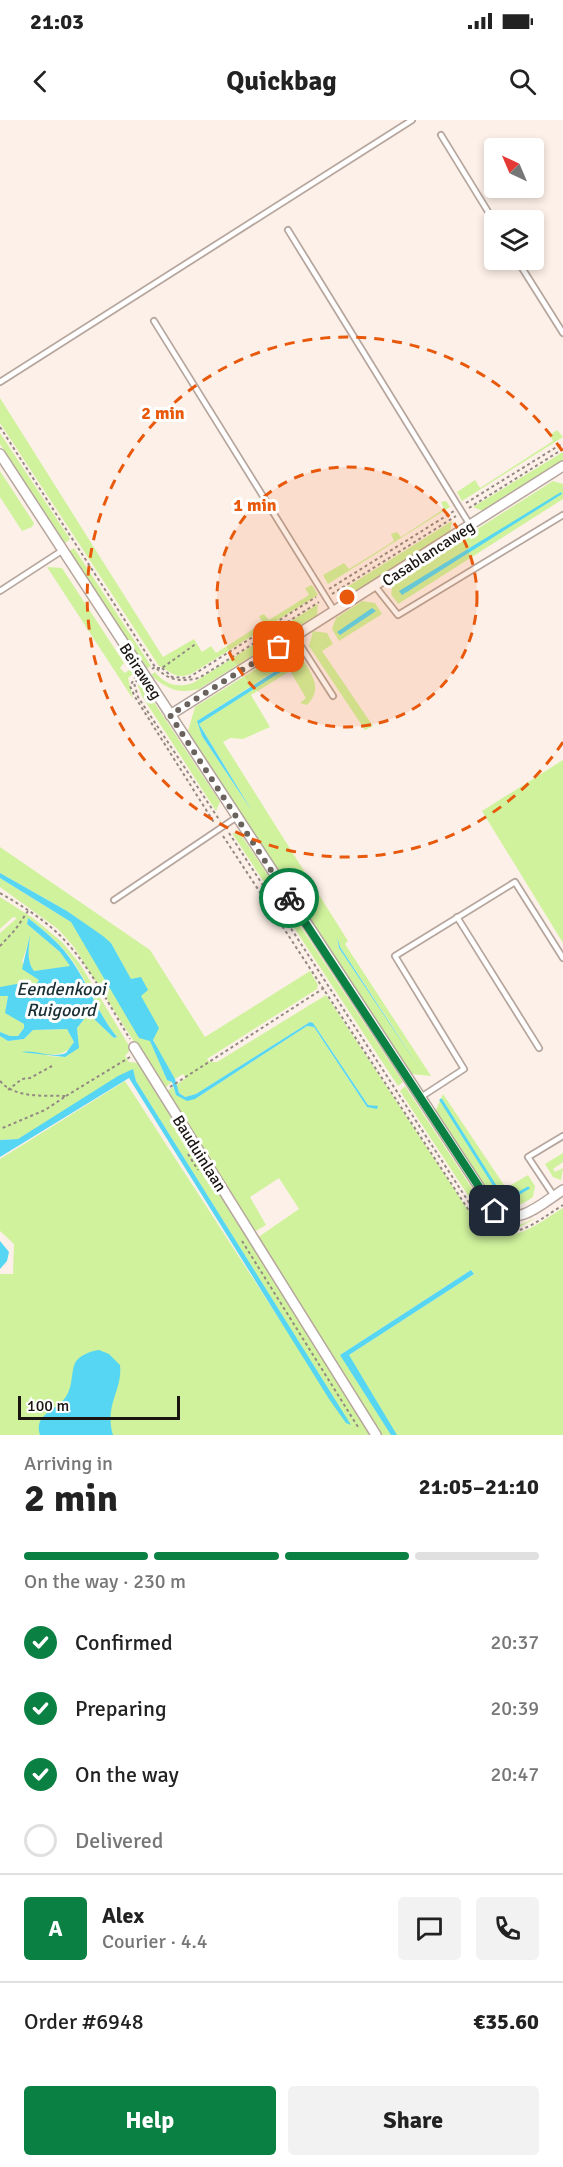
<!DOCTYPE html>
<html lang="en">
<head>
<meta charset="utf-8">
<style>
	:root { --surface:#fff; --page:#f2f2f2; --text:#222; --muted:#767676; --line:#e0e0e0; --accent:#0b8043 }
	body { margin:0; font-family:Signika,sans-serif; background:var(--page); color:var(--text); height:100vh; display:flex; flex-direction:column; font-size:22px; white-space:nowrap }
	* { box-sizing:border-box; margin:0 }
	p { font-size:20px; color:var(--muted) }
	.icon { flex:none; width:33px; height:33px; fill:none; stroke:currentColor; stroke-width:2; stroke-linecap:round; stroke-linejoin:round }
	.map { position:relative; height:1315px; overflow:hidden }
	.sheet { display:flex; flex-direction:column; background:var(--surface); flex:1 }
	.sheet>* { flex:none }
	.needle { width:39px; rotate:316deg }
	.tools { position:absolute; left:484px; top:18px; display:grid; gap:12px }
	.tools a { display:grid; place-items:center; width:60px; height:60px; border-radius:6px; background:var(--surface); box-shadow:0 3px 9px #0003; font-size:30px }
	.scale { position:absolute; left:18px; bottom:15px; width:162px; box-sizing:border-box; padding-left:6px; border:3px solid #1b1512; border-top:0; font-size:16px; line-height:21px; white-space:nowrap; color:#1b1512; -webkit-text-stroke:4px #fff; paint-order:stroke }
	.pin { position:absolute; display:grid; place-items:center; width:51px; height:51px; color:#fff; margin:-26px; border-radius:12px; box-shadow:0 3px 9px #0006 }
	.courier { position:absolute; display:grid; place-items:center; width:60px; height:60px; margin:-30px; border:4px solid #0b8043; border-radius:50%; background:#fff; color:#222; box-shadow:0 2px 8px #0007 }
	.overview em { font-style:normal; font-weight:800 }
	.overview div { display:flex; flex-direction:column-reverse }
	.overview { display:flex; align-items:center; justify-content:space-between; height:102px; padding:0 24px }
	h1 { font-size:39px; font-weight:800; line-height:45px }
	.bar { display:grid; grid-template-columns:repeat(4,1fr); gap:9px 6px; align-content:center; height:72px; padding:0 24px }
	.bar i { height:8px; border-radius:4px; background:var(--line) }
	.bar .active { background:var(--accent) }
	.bar p { grid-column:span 4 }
	.line { display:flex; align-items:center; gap:15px; padding:0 24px; border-top:2px solid var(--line) }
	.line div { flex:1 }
	.round { display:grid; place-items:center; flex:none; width:63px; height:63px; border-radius:6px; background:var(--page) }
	ol { padding:0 24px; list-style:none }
	li { display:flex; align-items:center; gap:18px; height:66px }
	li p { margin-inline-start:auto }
	li .icon { padding:6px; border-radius:50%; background:var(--accent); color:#fff; stroke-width:4 }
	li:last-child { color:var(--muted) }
	li i { width:33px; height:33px; border:3px solid var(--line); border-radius:50% }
	.action { display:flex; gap:12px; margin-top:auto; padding:12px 24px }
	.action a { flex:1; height:69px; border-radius:6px; background:var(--accent); color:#fff; font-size:24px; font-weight:800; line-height:69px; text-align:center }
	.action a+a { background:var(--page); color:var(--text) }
	.status { display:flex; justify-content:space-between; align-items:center; height:42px; padding:0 30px; background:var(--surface); direction:ltr }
	.status svg { height:16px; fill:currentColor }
	header { display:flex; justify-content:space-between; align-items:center; height:78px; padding:0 24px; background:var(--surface); font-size:27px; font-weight:800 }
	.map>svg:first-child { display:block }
	.green { fill:#d0f29d; fill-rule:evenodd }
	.water { fill:#56d6f2 }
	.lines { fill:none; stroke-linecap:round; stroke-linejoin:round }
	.stream { stroke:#56d6f2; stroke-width:3 }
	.service-casing { stroke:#b6a69d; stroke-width:8 }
	.minor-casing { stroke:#b6a69d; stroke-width:12 }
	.path { stroke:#938983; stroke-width:2; stroke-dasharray:3 3; stroke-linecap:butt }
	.service { stroke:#fff; stroke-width:4.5 }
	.minor { stroke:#fff; stroke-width:9 }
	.done { stroke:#6a625d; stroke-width:6; stroke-dasharray:0 10.8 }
	.route { stroke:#0b8043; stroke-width:8 }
	.ring { fill:none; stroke:#e8590c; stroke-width:3; stroke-dasharray:10 8 }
	.labels { text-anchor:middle; stroke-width:6; stroke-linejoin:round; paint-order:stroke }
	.street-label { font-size:16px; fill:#1b1512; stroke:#fff }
	.water-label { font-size:18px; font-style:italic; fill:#192f34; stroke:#fff }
	.centre { fill:#e8590c; stroke:#fff; stroke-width:3 }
	.ring-label { font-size:18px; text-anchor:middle; font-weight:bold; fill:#e8590c; stroke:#fff; stroke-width:6; stroke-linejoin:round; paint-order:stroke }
</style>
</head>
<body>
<div class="status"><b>21:03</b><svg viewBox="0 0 49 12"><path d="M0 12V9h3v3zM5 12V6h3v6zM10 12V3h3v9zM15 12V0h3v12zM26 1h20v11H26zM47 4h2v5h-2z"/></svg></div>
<header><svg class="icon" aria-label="back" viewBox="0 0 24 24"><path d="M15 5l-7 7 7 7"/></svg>Quickbag<svg class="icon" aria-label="search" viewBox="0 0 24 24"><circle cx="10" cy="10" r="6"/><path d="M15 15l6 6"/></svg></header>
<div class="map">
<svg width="563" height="1315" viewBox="0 0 563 1315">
	<rect width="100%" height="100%" fill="#fdf0e8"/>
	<!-- green -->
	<g class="green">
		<path d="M0,278L163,537L194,519L202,532L211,526L216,533L263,503L259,496L264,494L269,500L309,475L305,468L312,465L318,475L191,554C174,560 171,551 159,546L0,303Z"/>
		<path d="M557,310L563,317L462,381L457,372L475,360L480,368L553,321L550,315Z"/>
		<path d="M0,313L70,419L65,423L0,324Z"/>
		<path d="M563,332V341L483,391L473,387Z"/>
		<path d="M0,351L34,403L32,407L22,411L0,377Z"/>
		<path d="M553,361L563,364V379L398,484L391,474L393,462Z"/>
		<path d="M446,381L450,387L328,464L323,455L344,443L349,449L394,421L391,414L397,412L401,417L444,389L441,382Z"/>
		<path d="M452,401L450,412L350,475L339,472Z"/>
		<path d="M74,428L151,546L146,549L69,431Z"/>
		<path d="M47,447L62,448L124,543L120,548L125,553L129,550L134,553L128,558L133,579Z"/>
		<path d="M362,481L375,483L382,494L339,521L332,509L336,498Z"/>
		<path d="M318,484L317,495L199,569C178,574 166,569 151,555L155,552C166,565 177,568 193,563Z"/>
		<path d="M313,511L327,513L333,524L322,531L373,606L365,610L309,526Z"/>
		<path d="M285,531L299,533C309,551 325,567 307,585L300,583L306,578L290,551L251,575L270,607L243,619L230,618L223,622L348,821L345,824L431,956L411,954L188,611L195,587ZM295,538L297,541L199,604L252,691L202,616L197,601ZM337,819L340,827L421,949L339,828Z"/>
		<path d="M140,561L220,682L216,691L142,576L138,566Z"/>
		<path d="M563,640V823L482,691Z"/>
		<path d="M232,713L241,715L280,773L277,782Z"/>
		<path d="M0,727L150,830L205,917L310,851L318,865L317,869L207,939L210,942H217L326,875L470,1093L473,1092C503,1134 529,1109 563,1088V1315H0V1154H13L14,1124L0,1111V1039L125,961L315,1254L318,1253L136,961L133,950L18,1019L0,1020V916L8,921L24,919L33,910L67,909L74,922C66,936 58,933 46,936L65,937L78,928L77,908L85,898H93L114,918L117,917C98,894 90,868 75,844C62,825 46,812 28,798L27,804L60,832L71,847L34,851C26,841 28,830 30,818L22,842L39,860L34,868H0V813L17,798L13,797L0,809V777L33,798L62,822L80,844L131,929L125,936L129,942L139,943L183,1012L166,972L173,967L176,975L195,979L307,906L314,907L367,987H377L368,985L313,903L310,902L196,974L185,977L179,973L176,965L186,958L183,954L175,959L157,929L131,860L111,823L67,791L0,753ZM279,1058L299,1089L257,1118L254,1112L266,1105L250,1077ZM471,1150L474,1154L349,1235H340Z"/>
		<path d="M0,758L71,802L145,919L150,920L167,960L172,962L164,969L74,827L58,809L0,767Z"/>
		<path d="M289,800L297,801L403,962L398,966Z"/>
		<path d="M5,875L8,876L6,887L24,904V908L18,916H10L0,912V876Z"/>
		<path d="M405,966L479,1079L473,1083L400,971Z"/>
		<path d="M443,974L506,1068L528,1055L535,1066L533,1077C521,1085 514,1089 500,1083L504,1081L502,1078L497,1080L491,1071L487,1070L435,992Z"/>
		<path d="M563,1033V1042L553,1049L555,1052L563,1048L561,1060L553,1057L545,1044Z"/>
		<path d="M480,1082C489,1096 504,1109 522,1104C526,1103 531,1099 535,1098C508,1117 492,1112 475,1086Z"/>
	</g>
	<!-- water -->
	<g class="water">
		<path d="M561,372L562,374L402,475L399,471Z"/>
		<path d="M372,488L376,491L340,515L337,512Z"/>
		<path d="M296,538L298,541L199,604L252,691L202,616L197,601Z"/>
		<path d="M0,753L67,791L103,816L111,823L131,859L141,857L148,870L141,876L159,908L153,920L175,959L179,973L185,977L196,974L310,902L313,903L368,985L378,986L377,989L367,987L314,907L307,906L195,979L187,981L176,975L172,962L167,960L150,921L139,918L71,802L0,758Z"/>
		<path d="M28,798C46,812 62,825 74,844C90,868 98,894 117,917L114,918L93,898H85L77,908L79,928L65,937L21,932C36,929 51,939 66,933L74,922L67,909L33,910L24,919L8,921L0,916V912L10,916H18L24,908V904L5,893L8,876H0V867L22,863L34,868L39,860L22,849L30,815C29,828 26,840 34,851L70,846L60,832L27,804Z"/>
		<path d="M337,817L340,827L420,949L339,828Z"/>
		<path d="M133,949L136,961L351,1305L346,1303L329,1279L129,958L0,1037V1020L18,1019L118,956Z"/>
		<path d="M0,1121L9,1132L7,1141L0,1149Z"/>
		<path d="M471,1150L474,1154L349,1235L397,1315H391L340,1235Z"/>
		<path d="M99,1230L109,1234L120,1245C123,1270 104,1284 113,1315H40C33,1293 58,1291 67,1275C73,1264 71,1252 75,1243C79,1235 91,1231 99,1230Z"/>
	</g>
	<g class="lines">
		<!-- stream -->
		<path class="stream" d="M441,980L495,1066L509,1079L528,1068"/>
		<defs>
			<g id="service">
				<path d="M441,15L495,103"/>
				<path d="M288,110L470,405"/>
				<path d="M517,140L563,213"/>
				<path d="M154,201L335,492"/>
				<path d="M0,262L412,0"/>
				<path d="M375,466L398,495L563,395"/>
				<path d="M0,471L63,430"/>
				<path d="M295,517L333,576"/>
				<path d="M114,780L237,697"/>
				<path d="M457,797L539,928"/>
				<path d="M421,977L464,949L395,836L515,762L563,838"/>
				<path d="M554,1076L528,1037L563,1016"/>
			</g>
			<g id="minor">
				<path d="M0,334L495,1091C519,1107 542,1083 563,1070"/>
				<path d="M170,595L563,346"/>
				<path d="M134,927L376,1315"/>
			</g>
		</defs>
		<!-- service casing -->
		<use href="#service" class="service-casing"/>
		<!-- minor casing -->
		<use href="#minor" class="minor-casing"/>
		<!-- path -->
		<g class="path">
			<path d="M0,307L155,547"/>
			<path d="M466,383L563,323"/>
			<path d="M469,388L563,329"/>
			<path d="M329,469L454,391"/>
			<path d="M332,474L456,396"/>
			<path d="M157,548H162L197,523"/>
			<path d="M162,548L172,557L188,558L316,477"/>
			<path d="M152,549L155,547C170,561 179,562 199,558L319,482"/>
			<path d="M136,556L130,566L135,577L215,704"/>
			<path d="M138,560L134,563L138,577L220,701"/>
			<path d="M229,713L481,1101C513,1125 534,1103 563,1085"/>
			<path d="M223,716L468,1089L477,1082"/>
			<path d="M0,773C19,784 37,795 53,809C86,838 107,882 130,919"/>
			<path d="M0,826L15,810L28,791"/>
			<path d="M0,961C16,979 43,975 66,976L45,990L0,1009"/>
			<path d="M170,967L324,868"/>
			<path d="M8,970L22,959L30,958L52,946"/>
			<path d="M66,976L130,937"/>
			<path d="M188,1034L198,1050"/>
			<path d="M242,1121L358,1307"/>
		</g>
		<!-- service -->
		<use href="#service" class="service"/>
		<!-- minor -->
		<use href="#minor" class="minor"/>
	</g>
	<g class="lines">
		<!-- done -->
		<path class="done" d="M279,527L170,595L289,778"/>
		<!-- route -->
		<path class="route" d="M289,778L495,1091"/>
	</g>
	<!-- distance rings -->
	<circle cx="347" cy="477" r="130" fill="#e8590c" fill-opacity=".12"/>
	<g class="ring">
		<circle cx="347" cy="477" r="130"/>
		<path d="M563 622A260 260 0 1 1 563 332"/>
	</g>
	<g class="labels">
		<!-- street labels -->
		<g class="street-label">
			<text transform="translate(428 433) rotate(-33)" y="6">Casablancaweg</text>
			<text transform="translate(141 551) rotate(57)" y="6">Beiraweg</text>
			<text transform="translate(200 1033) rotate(58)" y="6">Bauduinlaan</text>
		</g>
		<!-- water labels -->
		<g class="water-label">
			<text x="61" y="875">Eendenkooi<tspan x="61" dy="21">Ruigoord</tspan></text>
		</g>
	</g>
	<circle cx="347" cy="477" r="9" class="centre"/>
	<g class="ring-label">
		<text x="163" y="299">2 min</text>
		<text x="255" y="391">1 min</text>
	</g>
</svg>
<div class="tools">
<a><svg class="needle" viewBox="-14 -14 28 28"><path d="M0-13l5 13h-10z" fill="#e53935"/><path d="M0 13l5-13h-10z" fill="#767676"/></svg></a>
<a><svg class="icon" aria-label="layers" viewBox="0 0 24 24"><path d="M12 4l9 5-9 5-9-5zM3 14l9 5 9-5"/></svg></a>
</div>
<div class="scale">100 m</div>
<div class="pin" style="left:279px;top:527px;background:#ea580c"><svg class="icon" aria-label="bag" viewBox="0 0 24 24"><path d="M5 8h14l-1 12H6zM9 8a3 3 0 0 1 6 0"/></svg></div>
<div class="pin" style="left:495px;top:1091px;background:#1f2937"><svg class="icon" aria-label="home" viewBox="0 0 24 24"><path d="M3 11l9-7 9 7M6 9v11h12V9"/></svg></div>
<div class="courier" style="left:289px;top:778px"><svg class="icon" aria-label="bike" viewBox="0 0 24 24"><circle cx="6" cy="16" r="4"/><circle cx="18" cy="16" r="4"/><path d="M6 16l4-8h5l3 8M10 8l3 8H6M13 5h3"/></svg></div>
</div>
<section class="sheet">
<div class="overview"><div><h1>2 min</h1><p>Arriving in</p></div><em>21:05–21:10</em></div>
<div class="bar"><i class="active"></i><i class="active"></i><i class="active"></i><i></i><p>On the way · 230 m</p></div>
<ol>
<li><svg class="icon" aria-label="check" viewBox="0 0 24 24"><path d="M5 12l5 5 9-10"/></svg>Confirmed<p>20:37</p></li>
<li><svg class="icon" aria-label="check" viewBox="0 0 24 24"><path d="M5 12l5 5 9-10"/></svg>Preparing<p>20:39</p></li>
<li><svg class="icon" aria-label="check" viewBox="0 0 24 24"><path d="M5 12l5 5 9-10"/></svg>On the way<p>20:47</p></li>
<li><i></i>Delivered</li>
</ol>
<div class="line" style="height:108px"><b class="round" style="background:var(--accent);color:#fff">A</b><div><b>Alex</b><p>Courier · 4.4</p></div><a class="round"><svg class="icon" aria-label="chat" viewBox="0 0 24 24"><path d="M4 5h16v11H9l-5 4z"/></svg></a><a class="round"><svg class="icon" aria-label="phone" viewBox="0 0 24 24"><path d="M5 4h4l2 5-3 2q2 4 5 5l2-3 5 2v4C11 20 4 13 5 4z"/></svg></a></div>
<div class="line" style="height:78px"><div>Order #6948</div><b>€35.60</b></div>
<div class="action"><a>Help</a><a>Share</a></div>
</section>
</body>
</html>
